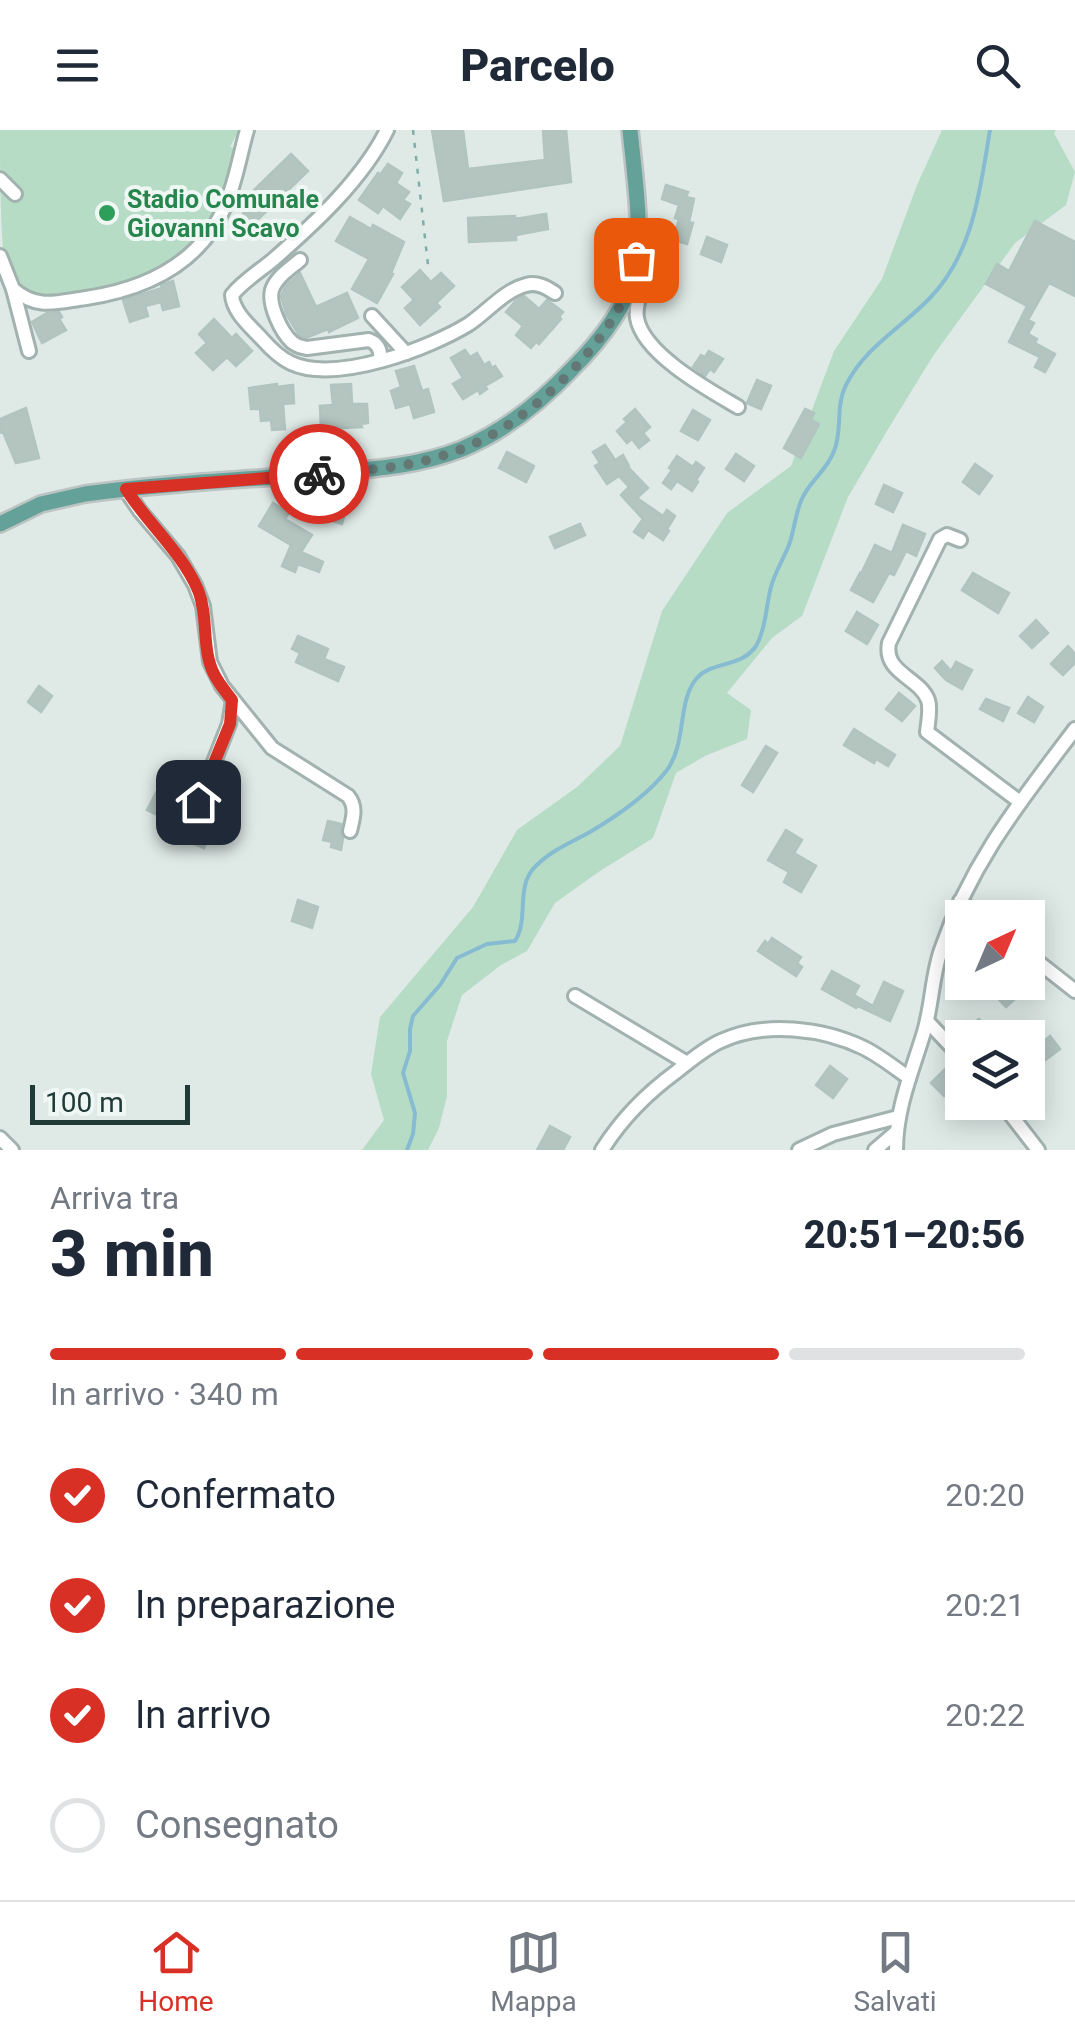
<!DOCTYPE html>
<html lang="it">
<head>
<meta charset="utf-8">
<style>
	:root { --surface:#fff; --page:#f6f6f7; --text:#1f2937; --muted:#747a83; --line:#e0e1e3; --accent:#d93025 }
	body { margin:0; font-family:Roboto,sans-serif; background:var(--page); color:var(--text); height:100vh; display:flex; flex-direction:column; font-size:38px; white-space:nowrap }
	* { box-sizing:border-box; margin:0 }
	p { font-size:32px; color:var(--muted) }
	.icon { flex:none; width:55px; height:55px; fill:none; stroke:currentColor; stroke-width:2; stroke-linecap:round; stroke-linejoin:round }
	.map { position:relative; height:1020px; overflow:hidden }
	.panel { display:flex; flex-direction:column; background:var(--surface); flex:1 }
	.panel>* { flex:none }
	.needle { width:65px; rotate:44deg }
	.controls { position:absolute; left:945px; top:770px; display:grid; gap:20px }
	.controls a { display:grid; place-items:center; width:100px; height:100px; border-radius:0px; background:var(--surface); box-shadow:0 5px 25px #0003; font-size:50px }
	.scale { position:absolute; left:30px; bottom:25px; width:160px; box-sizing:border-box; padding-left:10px; border:5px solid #203a37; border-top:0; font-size:28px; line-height:35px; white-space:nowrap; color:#203a37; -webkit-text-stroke:8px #eff7f4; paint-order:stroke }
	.pin { position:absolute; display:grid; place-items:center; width:85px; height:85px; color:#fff; margin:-42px; border-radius:20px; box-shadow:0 5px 15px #0006 }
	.courier { position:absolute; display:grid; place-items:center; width:100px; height:100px; margin:-50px; border:8px solid #d93025; border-radius:50%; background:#fff; color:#222; box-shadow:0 2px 12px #0007 }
	.overview em { font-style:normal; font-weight:800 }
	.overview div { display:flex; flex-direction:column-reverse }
	.overview { display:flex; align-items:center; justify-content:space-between; height:170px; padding:0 50px }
	h1 { font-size:65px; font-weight:800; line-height:75px }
	.bar { display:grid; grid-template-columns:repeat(4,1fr); gap:15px 10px; align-content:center; height:120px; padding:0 50px }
	.bar i { height:12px; border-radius:8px; background:var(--line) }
	.bar .active { background:var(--accent) }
	.bar p { grid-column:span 4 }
	ol { padding:0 50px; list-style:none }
	li { display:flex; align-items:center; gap:30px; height:110px }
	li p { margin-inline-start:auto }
	li .icon { padding:10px; border-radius:50%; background:var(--accent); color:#fff; stroke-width:4 }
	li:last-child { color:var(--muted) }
	li i { width:55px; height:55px; border:5px solid var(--line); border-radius:50% }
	header { display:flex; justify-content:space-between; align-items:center; height:130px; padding:0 50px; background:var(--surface); font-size:45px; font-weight:800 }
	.tab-bar { display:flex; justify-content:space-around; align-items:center; height:140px; border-top:2px solid var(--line); background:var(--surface); font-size:28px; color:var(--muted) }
	.tab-bar a { display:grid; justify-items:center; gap:5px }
	.tab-bar .active { color:var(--accent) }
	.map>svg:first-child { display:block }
	.green { fill:#b7dcc6 }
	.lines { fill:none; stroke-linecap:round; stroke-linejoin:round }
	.stream { stroke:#86bbd1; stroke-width:4 }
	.building { fill:#b4c5c0; stroke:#b1c4bf; stroke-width:2.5 }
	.minor-casing { stroke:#a2b2af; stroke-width:18 }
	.major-casing { stroke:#bcc4c3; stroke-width:20 }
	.path { stroke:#7faea6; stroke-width:2.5; stroke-dasharray:5 8; stroke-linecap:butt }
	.minor { stroke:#fff; stroke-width:12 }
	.major { stroke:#63a199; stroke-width:15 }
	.done { stroke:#637875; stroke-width:10; stroke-dasharray:0 18 }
	.route { stroke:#d93025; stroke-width:12 }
	.leisure-dot { fill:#2e9e5b; stroke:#eff7f4; stroke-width:4 }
	.labels { text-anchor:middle; stroke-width:8; stroke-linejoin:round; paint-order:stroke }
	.leisure-label { font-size:25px; font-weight:bold; fill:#27864d; stroke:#eff7f4; text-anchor:start }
</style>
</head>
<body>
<header><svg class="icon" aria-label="menu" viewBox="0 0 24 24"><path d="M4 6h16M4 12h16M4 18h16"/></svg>Parcelo<svg class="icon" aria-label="search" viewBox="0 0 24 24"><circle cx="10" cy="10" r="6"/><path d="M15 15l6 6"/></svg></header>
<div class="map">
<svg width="1075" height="1020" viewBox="0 0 1075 1020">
	<rect width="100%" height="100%" fill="#dfeae7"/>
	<!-- green -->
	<g class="green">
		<path d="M0,0H239L230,17L236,19L222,74L217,81L214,82C213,94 201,114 191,121C161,145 76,174 39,168C24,166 12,150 6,138C0,114 0,31 0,0Z"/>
		<path d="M942,0H1056L1054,3L1075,42L1066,75L1015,113L933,226L890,296L848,367L802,486L772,508L727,563L751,580L747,609L705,626L676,643L653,708L600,741L555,773L527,821L501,835L462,865L447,911V966L439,998L428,1020H362L384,990L371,944L380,887L473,777L517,700L577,657L620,616L662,481L727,383L791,336L834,221L882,149L917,55Z"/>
	</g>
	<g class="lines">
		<!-- stream -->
		<path class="stream" d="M407,1020L413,1004L415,983L403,943L410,921V899L413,886L440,855L457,828L487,814L515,811C529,789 516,759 533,739C549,721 570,713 590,702C617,686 648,665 667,640C687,613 677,570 697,548C712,531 741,538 756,516C766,498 766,476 771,457C775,442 783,430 789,415C794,401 795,386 801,371C808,352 827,341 834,321C843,300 835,276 846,255C865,217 901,198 930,168C974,122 980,59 990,0"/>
	</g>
	<!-- building -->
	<g class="building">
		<path d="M432,0H463L468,39L545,30L543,0H566L571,52L444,71Z"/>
		<path d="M291,24L308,41L247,100L237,90L256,70L250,64Z"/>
		<path d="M388,34L402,43L396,53L409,62L403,70L410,74L400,89L383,76L378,83L359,70L378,43L380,45Z"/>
		<path d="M666,55L688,62L686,67L694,69L689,92L693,93L687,114L673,110L679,89L675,88L679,75L662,69Z"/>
		<path d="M546,84L548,99L516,105V110L469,112L468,88L515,86V89Z"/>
		<path d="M350,87L371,99L373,95L404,112L391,143L393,144L377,173L352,159L369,129L336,111Z"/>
		<path d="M1035,91L1075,112V166L1049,153L1028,190L1034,193L1028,204L1037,209L1035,213L1055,224L1045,242L1035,237L1040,227L1009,212L1027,176L986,154L997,134L1009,141Z"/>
		<path d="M707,107L727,115L721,132L701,124Z"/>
		<path d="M420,140L431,152L441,143L454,156L436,173L440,177L420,195L405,178L414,170L402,157Z"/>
		<path d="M300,143L316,177L347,163L358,188L329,202L328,199L306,208L299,205L286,184L281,166L285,157Z"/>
		<path d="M173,151L179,176L163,180L161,172L145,176L148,186L130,192L123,170L162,158L161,155Z"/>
		<path d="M524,166L539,179L547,170L563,182L559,187L561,189L539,214L536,212L531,218L516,205L523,196L506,182L517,169Z"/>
		<path d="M59,182L62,187L59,189L66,200L42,213L32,192L47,183Z"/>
		<path d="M214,189L232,208L236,204L252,221L236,236L227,227L213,240L196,223L207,213L199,204Z"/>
		<path d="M465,220L470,227L477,223L484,235L489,232L492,238L495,236L502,246L485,256L487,259L480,264L478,260L463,269L453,254L463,248L451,228Z"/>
		<path d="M709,221L723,229L714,242L710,239L705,246L693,237L701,225L705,227Z"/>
		<path d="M414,236L422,261L428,259L434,282L414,288L410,274L396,278L391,261L401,257L396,241Z"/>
		<path d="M757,250L771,256L761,279L747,273Z"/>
		<path d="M277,254V257L293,255L294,273L283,274L285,299L272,300L271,290L261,291L260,279H251L249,258Z"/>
		<path d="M351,254L352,274H367L368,293L361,294L362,297L321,299L320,276L333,275L331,255Z"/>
		<path d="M26,278L39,328L16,333L3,302L0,303V289Z"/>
		<path d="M635,279L650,297L643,303L649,310L639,318L632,309L627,313L617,301L627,292L624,289Z"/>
		<path d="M805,279L814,283L811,290L819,294L801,328L784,318Z"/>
		<path d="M693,280L710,290L698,310L681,301Z"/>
		<path d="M605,315L615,330L623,325L629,336L628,337L648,358L637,368L663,386L667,380L675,386L667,399L669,401L663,410L648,400L643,408L634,402L643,389L621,365L629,357L619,346L607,354L595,336L600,333L593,322Z"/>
		<path d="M507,322L534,336L526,352L499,338Z"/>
		<path d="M736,324L754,336L744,351L726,339Z"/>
		<path d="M677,326L693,337L696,332L704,338L696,350L698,352L692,361L677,351L671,359L663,353L672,340L669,338Z"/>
		<path d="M975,334L992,346L979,364L963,352Z"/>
		<path d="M884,355L902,363L893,382L876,374Z"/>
		<path d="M333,368L348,373L342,394L326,389Z"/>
		<path d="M273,373L289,383L285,389L312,405L301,422L323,432L319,442L298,434L295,442L282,436L291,415L259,396Z"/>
		<path d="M580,394L585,405L555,418L550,407Z"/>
		<path d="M903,395L925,404L916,426L906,421L894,445L889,443L873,472L851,460L860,443L861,444L875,415L892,423Z"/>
		<path d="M973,443L1009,463L998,483L962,460Z"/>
		<path d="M857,482L878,495L867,514L846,501Z"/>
		<path d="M1036,490L1048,503L1032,518L1020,506Z"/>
		<path d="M298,506L328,519L324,529L344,537L338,551L296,532L300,523L292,519Z"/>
		<path d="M1068,516L1075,524V533L1063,545L1051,534Z"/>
		<path d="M942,531L951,541L956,532L972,540L962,559L946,550L935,538Z"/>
		<path d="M39,556L52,566L41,582L28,572Z"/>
		<path d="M899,563L915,576L902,591L886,579Z"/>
		<path d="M1028,567L1043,577L1034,592L1018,583Z"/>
		<path d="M986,569L1009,578L1003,591L980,579Z"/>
		<path d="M854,599L895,625L888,636L876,629L874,633L844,615Z"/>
		<path d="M766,616L777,623L753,662L742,655Z"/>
		<path d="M157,661L173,669L168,680L212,699L204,718L173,705L177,695L147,680Z"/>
		<path d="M328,691L341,694L340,703L343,708L341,720L331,717L332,712L323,710Z"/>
		<path d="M786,700L802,710L794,723L816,736L801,762L784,752L789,742L768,730Z"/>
		<path d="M298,770L318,777L312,798L292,791Z"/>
		<path d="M772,808L801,827L797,833L802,837L796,846L758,821L765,811L768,814Z"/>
		<path d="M832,841L859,856L854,865L873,876L884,852L903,861L890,891L858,876L856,878L822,859Z"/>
		<path d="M999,852H1005L1018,866L1006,877L991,861Z"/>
		<path d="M979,889L995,908H958Z"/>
		<path d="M1050,906L1060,919L1036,937L1028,924Z"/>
		<path d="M830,936L847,949L833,968L816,955Z"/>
		<path d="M945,939L958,953L944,966L931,953Z"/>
		<path d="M550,996L570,1007L563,1020H537Z"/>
	</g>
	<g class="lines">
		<defs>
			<g id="minor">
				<path d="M387,0C362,50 315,93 274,129C260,141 243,151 232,165C233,182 250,196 262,209C270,218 280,228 291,233C336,254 430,218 469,194C487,182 505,160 526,155C537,152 546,157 555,163"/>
				<path d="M0,49L15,64"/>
				<path d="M0,126L13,159L29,221"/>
				<path d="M300,130C291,138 276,147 272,160C268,174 281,202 292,212C298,217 300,216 307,218L369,210C379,214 381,221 380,230"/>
				<path d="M634,143L641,156C640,167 635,178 637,188C643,224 709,260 738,277"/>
				<path d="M13,159C38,180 56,172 86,168C146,159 201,133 226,74C236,51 240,24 247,0"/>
				<path d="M372,186L406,223"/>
				<path d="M125,359L140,381L178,426L195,455L203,476L210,532L222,556L272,618L348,666C357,677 353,688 350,701"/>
				<path d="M960,410L947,405L940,409L889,513C883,543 919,547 928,570C931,579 928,592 927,602L1020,672"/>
				<path d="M198,672L229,594L233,570"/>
				<path d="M960,771L981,788"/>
				<path d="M1028,824L1075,861"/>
				<path d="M575,866L687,933"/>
				<path d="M927,891L962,928"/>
				<path d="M1001,972L1038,1020"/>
				<path d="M0,1008L12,1020"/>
				<path d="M602,1020C622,988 646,964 676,942C690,931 705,918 721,911C764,891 823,898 864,918C880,926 895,938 909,948"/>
				<path d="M799,1020L833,1004L898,987"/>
				<path d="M875,1020L896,1002"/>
				<path d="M896,1020C896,978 912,942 924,902C932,875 932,846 941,820C971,732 1020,672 1075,599"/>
			</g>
			<path id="major" d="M0,394L41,374L85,364C158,354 232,350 305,345C358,340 411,339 462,319C505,301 540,273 572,239C597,214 625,179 634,144C644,104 634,42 630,0"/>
		</defs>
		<!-- minor casing -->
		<use href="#minor" class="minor-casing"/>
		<!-- major casing -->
		<use href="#major" class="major-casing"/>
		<!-- path -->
		<path class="path" d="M413,0L428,135"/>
		<!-- minor -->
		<use href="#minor" class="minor"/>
		<!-- major -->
		<use href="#major" class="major"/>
	</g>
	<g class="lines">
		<!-- done -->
		<path class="done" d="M319,344C360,340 402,339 442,326C468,318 495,305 518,288C564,255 628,189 636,130"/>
		<!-- route -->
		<path class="route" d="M198,672L230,594L232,570C226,562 219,554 214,544C201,518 209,487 198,460C181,421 148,394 126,359L319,344"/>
	</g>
	<!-- markers -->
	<circle class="leisure-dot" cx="107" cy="83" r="10"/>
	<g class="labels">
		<!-- leisure labels -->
		<g class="leisure-label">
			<text x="127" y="78">Stadio Comunale<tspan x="127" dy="29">Giovanni Scavo</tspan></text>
		</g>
	</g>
</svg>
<div class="controls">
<a><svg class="needle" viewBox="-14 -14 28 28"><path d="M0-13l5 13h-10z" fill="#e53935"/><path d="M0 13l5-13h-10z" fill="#747a83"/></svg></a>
<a><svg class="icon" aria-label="layers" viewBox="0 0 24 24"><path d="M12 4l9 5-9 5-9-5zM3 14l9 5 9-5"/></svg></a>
</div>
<div class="scale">100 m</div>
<div class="pin" style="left:636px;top:130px;background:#ea580c"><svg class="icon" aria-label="bag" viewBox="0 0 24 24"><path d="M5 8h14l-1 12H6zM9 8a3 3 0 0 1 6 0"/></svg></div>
<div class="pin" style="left:198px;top:672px;background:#1f2937"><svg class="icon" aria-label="home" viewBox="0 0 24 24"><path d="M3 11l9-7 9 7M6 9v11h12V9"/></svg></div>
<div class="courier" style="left:319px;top:344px"><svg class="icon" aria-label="bike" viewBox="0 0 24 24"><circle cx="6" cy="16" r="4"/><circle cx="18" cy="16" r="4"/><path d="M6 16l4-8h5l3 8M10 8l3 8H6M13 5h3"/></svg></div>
</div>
<section class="panel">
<div class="overview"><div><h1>3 min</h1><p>Arriva tra</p></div><em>20:51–20:56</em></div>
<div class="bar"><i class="active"></i><i class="active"></i><i class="active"></i><i></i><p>In arrivo · 340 m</p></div>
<ol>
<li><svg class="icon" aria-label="check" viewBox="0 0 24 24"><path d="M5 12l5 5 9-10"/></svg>Confermato<p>20:20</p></li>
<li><svg class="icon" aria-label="check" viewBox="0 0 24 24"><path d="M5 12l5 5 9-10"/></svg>In preparazione<p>20:21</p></li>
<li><svg class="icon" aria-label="check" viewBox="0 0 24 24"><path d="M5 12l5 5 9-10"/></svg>In arrivo<p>20:22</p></li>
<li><i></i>Consegnato</li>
</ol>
</section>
<nav class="tab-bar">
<a class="active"><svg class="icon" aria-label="home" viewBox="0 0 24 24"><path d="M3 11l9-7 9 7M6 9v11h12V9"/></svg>Home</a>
<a><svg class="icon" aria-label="map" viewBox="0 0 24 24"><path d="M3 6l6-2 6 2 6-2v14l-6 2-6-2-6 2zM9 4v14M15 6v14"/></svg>Mappa</a>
<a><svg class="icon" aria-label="saved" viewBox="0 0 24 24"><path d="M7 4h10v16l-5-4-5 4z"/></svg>Salvati</a>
</nav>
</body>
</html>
